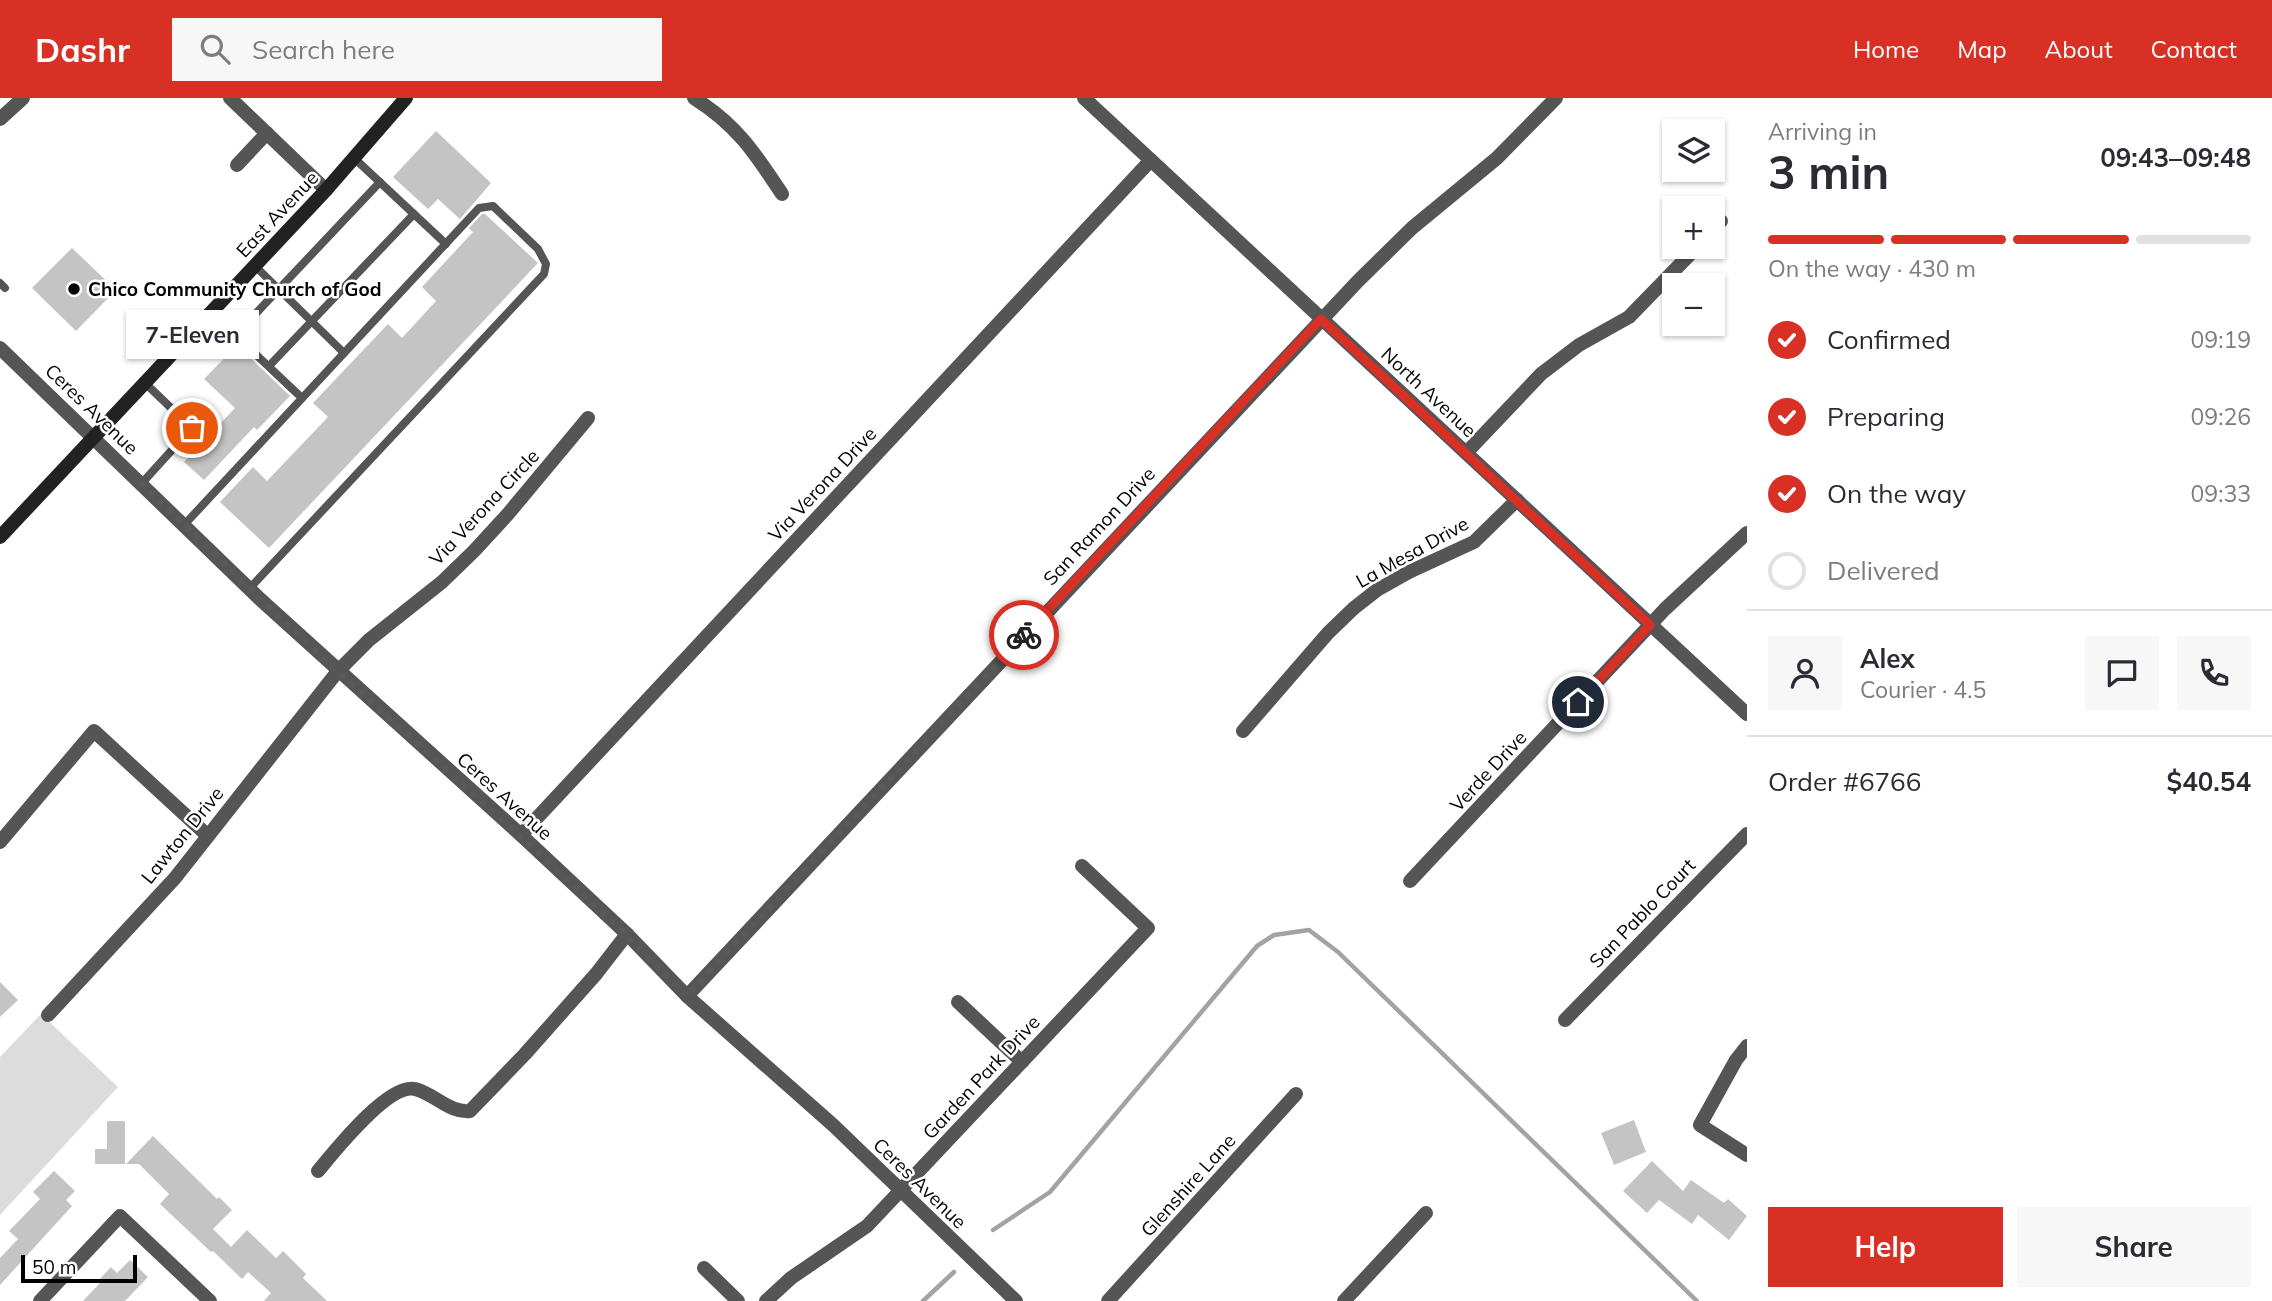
<!DOCTYPE html>
<html lang="en">
<head>
<meta charset="utf-8">
<style>
	:root { --surface:#fff; --page:#f7f7f7; --text:#2b2b33; --muted:#7c7c81; --line:#e1e1e2; --accent:#d93025 }
	body { margin:0; font-family:Mulish,sans-serif; background:var(--page); color:var(--text); height:100vh; display:flex; flex-direction:column; font-size:26px; white-space:nowrap }
	* { box-sizing:border-box; margin:0 }
	p { font-size:23px; color:var(--muted) }
	.icon { flex:none; width:38px; height:38px; fill:none; stroke:currentColor; stroke-width:2; stroke-linecap:round; stroke-linejoin:round }
	.map { position:relative; flex:1; overflow:hidden }
	.panel { display:flex; flex-direction:column; background:var(--surface); width:525px }
	.panel>* { flex:none }
	.buttons { position:absolute; left:1662px; top:21px; display:grid; gap:14px }
	.buttons a { display:grid; place-items:center; width:63px; height:63px; border-radius:0px; background:var(--surface); box-shadow:0 2px 5px #0004; font-size:35px }
	.scale { position:absolute; left:21px; bottom:18px; width:116px; box-sizing:border-box; padding-left:7px; border:4px solid #000; border-top:0; font-size:19px; line-height:24px; white-space:nowrap; color:#000; -webkit-text-stroke:5px #fff; paint-order:stroke }
	.pin { position:absolute; display:grid; place-items:center; width:60px; height:60px; color:#fff; margin:-30px; border:4px solid #fff; border-radius:50%; box-shadow:0 2px 7px #0007 }
	.courier { position:absolute; display:grid; place-items:center; width:70px; height:70px; margin:-35px; border:5px solid #d93025; border-radius:50%; background:#fff; color:#222; box-shadow:0 2px 9px #0007 }
	.bubble { position:absolute; height:49px; border-radius:0px; background:var(--surface); box-shadow:0 2px 5px #0004; font-size:23px; font-weight:700; line-height:49px; text-align:center }
	.summary em { font-style:normal; font-weight:700 }
	.summary div { display:flex; flex-direction:column-reverse }
	.summary { display:flex; align-items:center; justify-content:space-between; height:119px; padding:0 21px }
	h1 { font-size:46px; font-weight:700; line-height:52px }
	.bar { display:grid; grid-template-columns:repeat(4,1fr); gap:10px 7px; align-content:center; height:84px; padding:0 21px }
	.bar i { height:9px; border-radius:5px; background:var(--line) }
	.bar .active { background:var(--accent) }
	.bar p { grid-column:span 4 }
	.line { display:flex; align-items:center; gap:18px; padding:0 21px; border-top:2px solid var(--line) }
	.line div { flex:1 }
	.round { display:grid; place-items:center; flex:none; width:74px; height:74px; border-radius:0px; background:var(--page) }
	ol { padding:0 21px; list-style:none }
	li { display:flex; align-items:center; gap:21px; height:77px }
	li p { margin-inline-start:auto }
	li .icon { padding:7px; border-radius:50%; background:var(--accent); color:#fff; stroke-width:4 }
	li:last-child { color:var(--muted) }
	li i { width:38px; height:38px; border:4px solid var(--line); border-radius:50% }
	.button { display:flex; gap:14px; margin-top:auto; padding:14px 21px }
	.button a { flex:1; height:80px; border-radius:0px; background:var(--accent); color:#fff; font-size:28px; font-weight:700; line-height:80px; text-align:center }
	.button a+a { background:var(--page); color:var(--text) }
	header { display:flex; align-items:center; gap:42px; box-sizing:border-box; height:98px; padding:0 35px; background:var(--accent); color:#fff }
	header strong { font-size:33px }
	nav { display:flex; gap:38px; margin-inline-start:auto; font-size:24px }
	.search { width:490px; height:63px; background:var(--page); display:flex; align-items:center; gap:18px; box-sizing:border-box; padding:0 24px; border-radius:0px; color:var(--muted); font-size:26px }
	main { display:flex; flex:1; min-height:0 }
	.map>svg:first-child { display:block }
	.green { fill:#dcdcdc }
	.lines { fill:none; stroke-linecap:round; stroke-linejoin:round }
	.stream { stroke:#a3a3a3; stroke-width:4.5 }
	.building { fill:#c4c4c4 }
	.service { stroke:#555; stroke-width:8 }
	.minor { stroke:#555; stroke-width:14 }
	.secondary { stroke:#222; stroke-width:14 }
	.done { stroke:#595959; stroke-width:7; stroke-dasharray:0 12.6 }
	.route { stroke:#d93025; stroke-width:9 }
	.poi-dot { fill:#000; stroke:#fff; stroke-width:2.5 }
	.labels { text-anchor:middle; stroke-width:5; stroke-linejoin:round; paint-order:stroke }
	.street-label { font-size:19px; fill:#000; stroke:#fff }
	.poi-label { font-size:19px; font-weight:bold; fill:#000; stroke:#fff; text-anchor:start }
</style>
</head>
<body>
<header>
<strong>Dashr</strong>
<div class="search"><svg class="icon" aria-label="search" viewBox="0 0 24 24"><circle cx="10" cy="10" r="6"/><path d="M15 15l6 6"/></svg>Search here</div>
<nav><a>Home</a><a>Map</a><a>About</a><a>Contact</a></nav>
</header>
<main>
<div class="map">
<svg width="1747" height="1203" viewBox="0 0 1747 1203">
	<rect width="100%" height="100%" fill="#fff"/>
	<!-- green -->
	<path class="green" d="M41,916L118,989L0,1117V959Z"/>
	<g class="lines">
		<!-- stream -->
		<g class="stream">
			<path d="M993,1132L1050,1094L1257,848L1274,837L1309,832L1338,854L1697,1203"/>
			<path d="M923,1203L954,1174"/>
		</g>
	</g>
	<!-- building -->
	<g class="building">
		<path d="M436,33L491,85L460,121L438,101L428,111L393,79Z"/>
		<path d="M482,116H485L538,165L269,450L220,404L253,369L267,383L328,319L313,305L388,226L402,240L436,203L422,189L473,134L469,130Z"/>
		<path d="M72,150L116,192L76,233L32,190Z"/>
		<path d="M237,247L290,298L257,332L254,329L204,382L184,364L235,310L204,281Z"/>
		<path d="M0,884L18,902L0,919Z"/>
		<path d="M1634,1022L1646,1054L1614,1067L1601,1035Z"/>
		<path d="M107,1023H125V1066H95V1051H107Z"/>
		<path d="M153,1038L217,1101L219,1099L232,1112L213,1131L231,1149L247,1132L276,1160L283,1153L306,1176L303,1180L327,1203H264L271,1195L248,1174L242,1181L213,1153L211,1154L160,1106L169,1096L139,1066H126Z"/>
		<path d="M1652,1063L1683,1093L1691,1082L1724,1105L1728,1101L1747,1118L1729,1142L1698,1117L1692,1126L1659,1102L1647,1115L1623,1093Z"/>
		<path d="M54,1073L75,1093L66,1102L72,1108L0,1187V1160L18,1141L9,1133L40,1101L33,1094Z"/>
		<path d="M130,1162L148,1179L125,1203H83L100,1185L98,1183L111,1169L117,1175Z"/>
	</g>
	<g class="lines">
		<!-- service -->
		<g class="service">
			<path d="M354,60L446,146"/>
			<path d="M254,167L344,255"/>
			<path d="M0,185L5,190"/>
			<path d="M269,268L414,116"/>
			<path d="M302,300L251,252L244,240V228L380,84"/>
			<path d="M142,385L192,330L144,284"/>
			<path d="M184,427L479,110L493,108L538,151L546,166L544,176L249,491"/>
		</g>
		<!-- minor -->
		<g class="minor">
			<path d="M230,0L326,92"/>
			<path d="M694,0C737,27 755,55 782,96"/>
			<path d="M1084,0L1747,616"/>
			<path d="M0,21L23,0"/>
			<path d="M237,67L267,35"/>
			<path d="M1713,131L1721,123"/>
			<path d="M0,250L261,502L521,737L627,836L687,898L833,1027L1016,1203"/>
			<path d="M1466,355L1541,276L1579,247L1629,219L1697,149"/>
			<path d="M1243,633L1328,535L1354,510L1377,492L1409,474L1474,444L1517,402"/>
			<path d="M521,737L1151,62"/>
			<path d="M0,744L94,633L207,737"/>
			<path d="M1410,783L1665,511L1747,435"/>
			<path d="M687,898L1358,183L1412,130L1497,60L1556,0"/>
			<path d="M958,904L1022,964"/>
			<path d="M48,917L175,780L338,573L369,542L442,484L474,453L508,416L588,320"/>
			<path d="M1565,922L1747,736"/>
			<path d="M1747,948L1736,962L1700,1027L1747,1057"/>
			<path d="M318,1073C334,1054 388,985 415,991C435,996 449,1015 470,1013L525,956L596,876L627,836"/>
			<path d="M704,1170L738,1203"/>
			<path d="M40,1203L120,1118L210,1203"/>
			<path d="M766,1203L791,1180L867,1128L1148,830L1082,768"/>
			<path d="M1108,1203L1296,996"/>
			<path d="M1344,1203L1426,1115"/>
		</g>
		<!-- secondary -->
		<path class="secondary" d="M0,439L326,92L406,0"/>
	</g>
	<g class="lines">
		<!-- done -->
		<path class="done" d="M192,330L142,385C206,448 271,512 337,573C454,681 575,784 687,898L1024,537"/>
		<!-- route -->
		<path class="route" d="M1024,537L1321,221L1650,527L1578,604"/>
	</g>
	<!-- markers -->
	<circle class="poi-dot" cx="74" cy="191" r="7"/>
	<g class="labels">
		<!-- street labels -->
		<g class="street-label">
			<text transform="translate(277 116) rotate(-47)" y="7">East Avenue</text>
			<text transform="translate(1429 294) rotate(43)" y="7">North Avenue</text>
			<text transform="translate(92 311) rotate(44)" y="7">Ceres Avenue</text>
			<text transform="translate(822 386) rotate(-47)" y="7">Via Verona Drive</text>
			<text transform="translate(484 409) rotate(-47)" y="7">Via Verona Circle</text>
			<text transform="translate(1099 428) rotate(-47)" y="7">San Ramon Drive</text>
			<text transform="translate(1412 454) rotate(-29)" y="7">La Mesa Drive</text>
			<text transform="translate(1488 673) rotate(-47)" y="7">Verde Drive</text>
			<text transform="translate(505 698) rotate(42)" y="7">Ceres Avenue</text>
			<text transform="translate(182 737) rotate(-51)" y="7">Lawton Drive</text>
			<text transform="translate(1642 815) rotate(-46)" y="7">San Pablo Court</text>
			<text transform="translate(981 979) rotate(-47)" y="7">Garden Park Drive</text>
			<text transform="translate(920 1085) rotate(44)" y="7">Ceres Avenue</text>
			<text transform="translate(1188 1087) rotate(-48)" y="7">Glenshire Lane</text>
		</g>
		<!-- poi labels -->
		<g class="poi-label">
			<text x="88" y="198">Chico Community Church of God</text>
		</g>
	</g>
</svg>
<div class="buttons">
<a><svg class="icon" aria-label="layers" viewBox="0 0 24 24"><path d="M12 4l9 5-9 5-9-5zM3 14l9 5 9-5"/></svg></a>
<a>+</a>
<a>−</a>
</div>
<div class="scale">50 m</div>
<div class="pin" style="left:192px;top:330px;background:#ea580c"><svg class="icon" aria-label="bag" viewBox="0 0 24 24"><path d="M5 8h14l-1 12H6zM9 8a3 3 0 0 1 6 0"/></svg></div>
<div class="pin" style="left:1578px;top:604px;background:#1f2937"><svg class="icon" aria-label="home" viewBox="0 0 24 24"><path d="M3 11l9-7 9 7M6 9v11h12V9"/></svg></div>
<div class="courier" style="left:1024px;top:537px"><svg class="icon" aria-label="bike" viewBox="0 0 24 24"><circle cx="6" cy="16" r="4"/><circle cx="18" cy="16" r="4"/><path d="M6 16l4-8h5l3 8M10 8l3 8H6M13 5h3"/></svg></div>
<div class="bubble" style="left:126px;top:212px;width:133px">7-Eleven</div>
</div>
<section class="panel">
<div class="summary"><div><h1>3 min</h1><p>Arriving in</p></div><em>09:43–09:48</em></div>
<div class="bar"><i class="active"></i><i class="active"></i><i class="active"></i><i></i><p>On the way · 430 m</p></div>
<ol>
<li><svg class="icon" aria-label="check" viewBox="0 0 24 24"><path d="M5 12l5 5 9-10"/></svg>Confirmed<p>09:19</p></li>
<li><svg class="icon" aria-label="check" viewBox="0 0 24 24"><path d="M5 12l5 5 9-10"/></svg>Preparing<p>09:26</p></li>
<li><svg class="icon" aria-label="check" viewBox="0 0 24 24"><path d="M5 12l5 5 9-10"/></svg>On the way<p>09:33</p></li>
<li><i></i>Delivered</li>
</ol>
<div class="line" style="height:126px"><a class="round"><svg class="icon" aria-label="person" viewBox="0 0 24 24"><circle cx="12" cy="8" r="4"/><path d="M4 21q1-7 8-7t8 7"/></svg></a><div><b>Alex</b><p>Courier · 4.5</p></div><a class="round"><svg class="icon" aria-label="chat" viewBox="0 0 24 24"><path d="M4 5h16v11H9l-5 4z"/></svg></a><a class="round"><svg class="icon" aria-label="phone" viewBox="0 0 24 24"><path d="M5 4h4l2 5-3 2q2 4 5 5l2-3 5 2v4C11 20 4 13 5 4z"/></svg></a></div>
<div class="line" style="height:91px"><div>Order #6766</div><b>$40.54</b></div>
<div class="button"><a>Help</a><a>Share</a></div>
</section>
</main>
</body>
</html>
